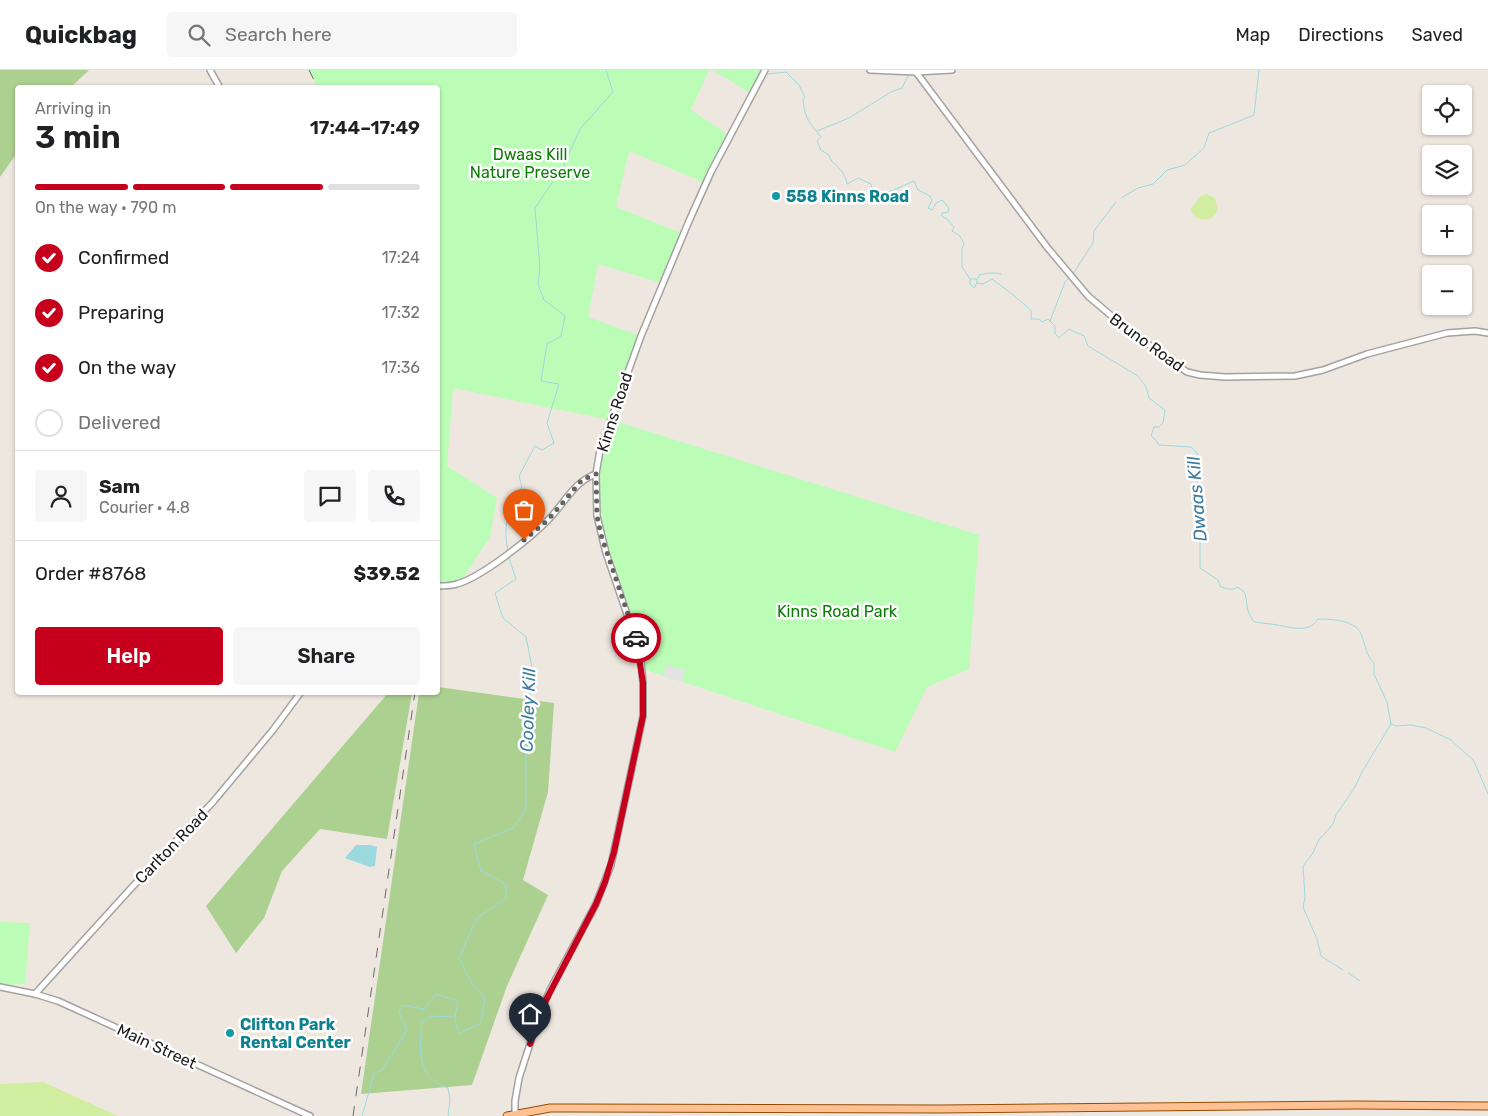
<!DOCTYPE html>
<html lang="en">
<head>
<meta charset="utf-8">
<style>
	:root { --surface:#fff; --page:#f6f6f6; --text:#202124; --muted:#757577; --line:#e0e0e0; --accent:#c6001c }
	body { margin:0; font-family:Rubik,sans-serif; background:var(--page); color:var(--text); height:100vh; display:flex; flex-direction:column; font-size:19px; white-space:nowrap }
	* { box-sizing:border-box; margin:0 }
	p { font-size:16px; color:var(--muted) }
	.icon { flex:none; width:28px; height:28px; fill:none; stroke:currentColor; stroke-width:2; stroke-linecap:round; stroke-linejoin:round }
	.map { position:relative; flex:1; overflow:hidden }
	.side { position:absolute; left:15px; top:15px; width:425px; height:610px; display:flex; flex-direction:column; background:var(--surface); border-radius:5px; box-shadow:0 1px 4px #0004 }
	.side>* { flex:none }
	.fabs { position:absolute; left:1422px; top:15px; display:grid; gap:10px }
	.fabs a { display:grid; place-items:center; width:50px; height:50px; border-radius:5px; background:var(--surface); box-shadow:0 1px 4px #0004; font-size:25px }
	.pin { position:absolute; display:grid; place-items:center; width:42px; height:42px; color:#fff; margin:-51px -21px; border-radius:50% 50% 50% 0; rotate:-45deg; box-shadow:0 0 5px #0007 }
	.pin .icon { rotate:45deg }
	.courier { position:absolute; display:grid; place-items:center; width:50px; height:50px; margin:-25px; border:4px solid #c6001c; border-radius:50%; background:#fff; color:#222; box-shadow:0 1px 6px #0007 }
	.head em { font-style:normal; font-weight:600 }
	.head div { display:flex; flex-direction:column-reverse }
	.head { display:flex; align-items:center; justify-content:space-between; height:85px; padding:0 20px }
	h1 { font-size:32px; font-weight:600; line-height:38px }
	.bar { display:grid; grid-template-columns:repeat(4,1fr); gap:8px 5px; align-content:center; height:60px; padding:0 20px }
	.bar i { height:6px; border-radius:4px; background:var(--line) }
	.bar .current { background:var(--accent) }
	.bar p { grid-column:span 4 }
	.line { display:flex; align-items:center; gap:12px; padding:0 20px; border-top:1px solid var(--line) }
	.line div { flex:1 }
	.round { display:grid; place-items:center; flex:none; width:52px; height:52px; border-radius:5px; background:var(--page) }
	ol { padding:0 20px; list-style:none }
	li { display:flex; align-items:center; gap:15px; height:55px }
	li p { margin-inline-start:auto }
	li .icon { padding:5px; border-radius:50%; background:var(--accent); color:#fff; stroke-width:4 }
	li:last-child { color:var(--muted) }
	li i { width:28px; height:28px; border:2px solid var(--line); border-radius:50% }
	.button { display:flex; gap:10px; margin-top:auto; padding:10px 20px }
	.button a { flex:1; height:58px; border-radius:5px; background:var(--accent); color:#fff; font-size:20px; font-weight:600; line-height:58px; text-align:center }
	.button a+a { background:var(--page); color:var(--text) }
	header { display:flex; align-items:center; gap:30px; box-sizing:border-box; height:70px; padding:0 25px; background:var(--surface); border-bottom:1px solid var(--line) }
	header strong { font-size:24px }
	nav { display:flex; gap:28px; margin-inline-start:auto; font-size:18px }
	.search { width:350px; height:45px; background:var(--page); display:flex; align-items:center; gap:12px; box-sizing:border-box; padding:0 18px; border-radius:5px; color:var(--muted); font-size:19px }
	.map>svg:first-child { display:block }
	.grass { fill:#d1eda0 }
	.forest { fill:#acd090 }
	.park { fill:#bbfdb6 }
	.parking { fill:#e3e3e3 }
	.water { fill:#9bd9df }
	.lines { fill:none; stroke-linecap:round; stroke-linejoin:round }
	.stream { stroke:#9bd9df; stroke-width:1 }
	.minor-casing { stroke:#a2a2a2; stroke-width:8 }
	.major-casing { stroke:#924d00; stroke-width:9 }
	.minor { stroke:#fff; stroke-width:5 }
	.major { stroke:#ffc193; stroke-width:7 }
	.rail { stroke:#696969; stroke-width:1; stroke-dasharray:10 10; stroke-linecap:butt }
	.done { stroke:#656260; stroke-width:5; stroke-dasharray:0 9 }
	.route { stroke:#c6001c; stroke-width:6 }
	.culture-dot { fill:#0f9aa8; stroke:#fff; stroke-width:2 }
	.labels { text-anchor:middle; stroke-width:5; stroke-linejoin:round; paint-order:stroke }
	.park-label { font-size:16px; fill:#0a7e03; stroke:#fff }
	.culture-label { font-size:16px; font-weight:bold; fill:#0d838f; stroke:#fff; text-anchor:start }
	.street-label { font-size:16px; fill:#1b1b1b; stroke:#fff }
	.water-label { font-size:18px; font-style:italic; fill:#3d7ca0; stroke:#fff }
</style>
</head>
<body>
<header>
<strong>Quickbag</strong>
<div class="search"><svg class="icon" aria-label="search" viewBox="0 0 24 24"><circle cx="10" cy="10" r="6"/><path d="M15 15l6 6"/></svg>Search here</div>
<nav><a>Map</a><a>Directions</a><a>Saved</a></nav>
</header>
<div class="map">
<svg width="1488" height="1046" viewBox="0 0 1488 1046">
	<rect width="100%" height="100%" fill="#eee7df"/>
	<!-- grass -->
	<g class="grass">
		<path d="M1207,124L1215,128L1218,140L1212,148C1202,151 1192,149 1191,138L1201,126Z"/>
		<path d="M43,1012L118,1046H0V1014Z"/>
	</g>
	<!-- forest -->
	<g class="forest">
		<path d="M0,0H89L71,17L18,18L17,83L0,107Z"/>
		<path d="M438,617L554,633L548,722L523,810L548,825L507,916L472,1015L361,1024L419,623L438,622Z"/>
		<path d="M388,623H412L387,769L320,759L282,801L264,848L236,883L206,836Z"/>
	</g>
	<!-- park -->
	<g class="park">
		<path d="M308,0H709L691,40L730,66L705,113L629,81L616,137L684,164L662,213L598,194L588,247L641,266L610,350L453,318L447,396L497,428L490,467L459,514L438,516V18L318,17Z"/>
		<path d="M713,0H764L753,25Z"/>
		<path d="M612,350L979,465L969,599L927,617L895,682L646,600C641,564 625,533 614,499C595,443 594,406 612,350Z"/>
		<path d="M0,852L30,853L25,914L0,915Z"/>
	</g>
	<!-- parking -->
	<path class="parking" d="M666,595L685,600L682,612L663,606Z"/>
	<!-- water -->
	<path class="water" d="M356,775H370L377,777L375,796L370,797L345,788Z"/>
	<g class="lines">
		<!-- stream -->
		<g class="stream">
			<path d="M767,4L786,2L799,15L805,27L803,30C805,50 810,53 821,67L817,71L821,80L829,85C833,98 844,96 847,114L858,108L871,114L874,125L880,126L914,111L918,120L930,126L932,131L928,138L932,140L936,133L942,130L949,138L948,142L942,143V146L947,149L954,157L952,161L959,165L964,173L962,179V197L970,209H977V213L983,214L992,209C997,212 1030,238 1031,241C1032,244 1031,247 1031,249H1039L1042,252L1048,249L1055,256V263L1059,268L1069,259L1084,266L1088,276L1138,306L1146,317L1149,328L1165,340L1163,353L1159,357H1154L1151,366L1155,369L1159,375L1191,377L1197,383L1199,403L1195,423L1196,466L1200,472V498L1218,510L1220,516C1226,519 1231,521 1238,517L1245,523L1248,541L1253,551C1261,554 1269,553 1277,555C1290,557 1309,564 1318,549C1332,549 1355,550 1361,564C1366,576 1365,584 1374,593V604L1387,632L1391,654L1396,656L1411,655L1426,658L1451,670L1474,691L1488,724"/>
			<path d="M817,61L849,48L891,22L902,18L908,6"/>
			<path d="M1121,128L1138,118L1153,114L1167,100L1185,95L1204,78L1209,63L1254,45L1259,0"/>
			<path d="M1073,204L1093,173L1094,161L1116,132"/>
			<path d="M978,208L979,205C987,203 994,202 1001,204"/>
			<path d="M970,210V214L974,218L977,213"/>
			<path d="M1050,251L1065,212L1068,209"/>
			<path d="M508,481C503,459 507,434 522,417L519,406L535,376L542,380L554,373L547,353L559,314L541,311L547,274L561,266L565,246L544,230L538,214L540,198L535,138L564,95L580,59L613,22L606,0"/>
			<path d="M1343,900L1321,886L1317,869L1303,837L1305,828L1303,796L1313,783L1318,771L1333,754L1336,745L1355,717L1362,702L1391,654"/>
			<path d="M1348,903L1360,911"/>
			<path d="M362,1046L374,1004L383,999L407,960L399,943L402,935L424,939L436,924L458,931L455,947L458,964L481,953L485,929L471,912L459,888L477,848L506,828V814L481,801L474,774L513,758L526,740V655L533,602L526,567L503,548L495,523L516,509L508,485"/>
			<path d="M448,1046L450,1029L448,1018C443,1016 437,1014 433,1010C417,997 420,970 422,952L431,946L455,947"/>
		</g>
		<defs>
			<g id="minor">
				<path d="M210,0L220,18"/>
				<path d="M870,0L916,2L952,0"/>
				<path d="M916,2L1047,177L1088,226L1127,259L1187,302L1200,305L1225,307L1295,306L1323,300L1367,284L1447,263L1475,261L1488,263"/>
				<path d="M438,516C444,516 451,516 457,514C482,507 531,468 550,448C565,432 575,411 596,404"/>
				<path d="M0,917L35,924L58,931L310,1046"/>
				<path d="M35,924L134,815L213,732L273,660L301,622"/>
				<path d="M515,1044V1031L519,1008L539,946L550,920L596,834L611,795L643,646V613L640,582L606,483L597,446L596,404L600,380L641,266L689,151L711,102L765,0"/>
			</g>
			<path id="major" d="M507,1046L550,1038H570L940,1039L1356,1035L1488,1036"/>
		</defs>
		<!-- minor casing -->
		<use href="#minor" class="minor-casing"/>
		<!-- major casing -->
		<use href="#major" class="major-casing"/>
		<!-- minor -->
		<use href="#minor" class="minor"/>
		<!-- major -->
		<use href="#major" class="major"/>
		<!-- rail -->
		<g class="rail">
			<path d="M309,0L318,18"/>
			<path d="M353,1046L415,622"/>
		</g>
	</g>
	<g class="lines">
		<!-- done -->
		<path class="done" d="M524,470L548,450L582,410L596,404L597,446L601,465L636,568"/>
		<!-- route -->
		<path class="route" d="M530,974L546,930L596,834L605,812L614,782L643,646V613L636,568"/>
	</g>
	<!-- markers -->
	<g class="culture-dot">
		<circle cx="776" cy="126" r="5"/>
		<circle cx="230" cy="963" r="5"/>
	</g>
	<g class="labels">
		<!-- park labels -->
		<g class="park-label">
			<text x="530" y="90">Dwaas Kill<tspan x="530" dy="18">Nature Preserve</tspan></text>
			<text x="837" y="547">Kinns Road Park</text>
		</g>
		<!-- culture labels -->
		<g class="culture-label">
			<text x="786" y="132">558 Kinns Road</text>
			<text x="240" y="960">Clifton Park<tspan x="240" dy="18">Rental Center</tspan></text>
		</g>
		<!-- street labels -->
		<g class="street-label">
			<text transform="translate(1147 272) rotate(36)" y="6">Bruno Road</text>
			<text transform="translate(614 342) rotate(-72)" y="6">Kinns Road</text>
			<text transform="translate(171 776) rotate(-46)" y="6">Carlton Road</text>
			<text transform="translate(157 976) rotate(25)" y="6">Main Street</text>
		</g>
		<!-- water labels -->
		<g class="water-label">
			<text transform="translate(1197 429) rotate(-95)" y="6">Dwaas Kill</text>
			<text transform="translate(528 640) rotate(-88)" y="6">Cooley Kill</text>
		</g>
	</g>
</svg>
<div class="fabs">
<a><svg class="icon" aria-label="locate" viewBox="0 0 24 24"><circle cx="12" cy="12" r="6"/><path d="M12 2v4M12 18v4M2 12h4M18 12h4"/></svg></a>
<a><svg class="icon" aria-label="layers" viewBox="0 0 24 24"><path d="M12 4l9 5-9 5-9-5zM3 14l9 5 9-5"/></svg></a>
<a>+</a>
<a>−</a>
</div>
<div class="pin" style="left:524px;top:470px;background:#ea580c"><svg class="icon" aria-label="bag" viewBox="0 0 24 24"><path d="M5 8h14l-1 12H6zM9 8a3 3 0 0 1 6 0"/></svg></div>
<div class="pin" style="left:530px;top:974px;background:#1f2937"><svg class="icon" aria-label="home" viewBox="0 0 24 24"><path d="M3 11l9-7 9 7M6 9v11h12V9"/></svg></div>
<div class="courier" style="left:636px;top:568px"><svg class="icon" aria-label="car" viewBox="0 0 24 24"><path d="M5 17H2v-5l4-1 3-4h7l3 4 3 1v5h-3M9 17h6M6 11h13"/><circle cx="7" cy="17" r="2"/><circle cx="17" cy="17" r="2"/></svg></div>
<section class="side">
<div class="head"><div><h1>3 min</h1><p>Arriving in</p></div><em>17:44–17:49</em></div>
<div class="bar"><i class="current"></i><i class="current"></i><i class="current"></i><i></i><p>On the way · 790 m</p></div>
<ol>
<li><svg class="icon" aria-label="check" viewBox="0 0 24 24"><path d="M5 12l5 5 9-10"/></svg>Confirmed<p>17:24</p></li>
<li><svg class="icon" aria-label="check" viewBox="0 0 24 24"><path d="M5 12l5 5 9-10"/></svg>Preparing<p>17:32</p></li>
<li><svg class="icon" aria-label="check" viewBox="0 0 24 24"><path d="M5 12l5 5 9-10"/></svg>On the way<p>17:36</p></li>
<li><i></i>Delivered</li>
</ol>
<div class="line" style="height:90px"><a class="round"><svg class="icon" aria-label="person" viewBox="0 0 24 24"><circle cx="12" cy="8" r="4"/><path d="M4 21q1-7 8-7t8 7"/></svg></a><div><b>Sam</b><p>Courier · 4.8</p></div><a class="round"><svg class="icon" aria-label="chat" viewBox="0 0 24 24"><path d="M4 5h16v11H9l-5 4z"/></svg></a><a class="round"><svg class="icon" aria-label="phone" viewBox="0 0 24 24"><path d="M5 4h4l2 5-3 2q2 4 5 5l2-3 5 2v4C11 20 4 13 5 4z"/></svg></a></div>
<div class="line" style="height:65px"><div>Order #8768</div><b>$39.52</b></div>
<div class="button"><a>Help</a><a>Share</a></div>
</section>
</div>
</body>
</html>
